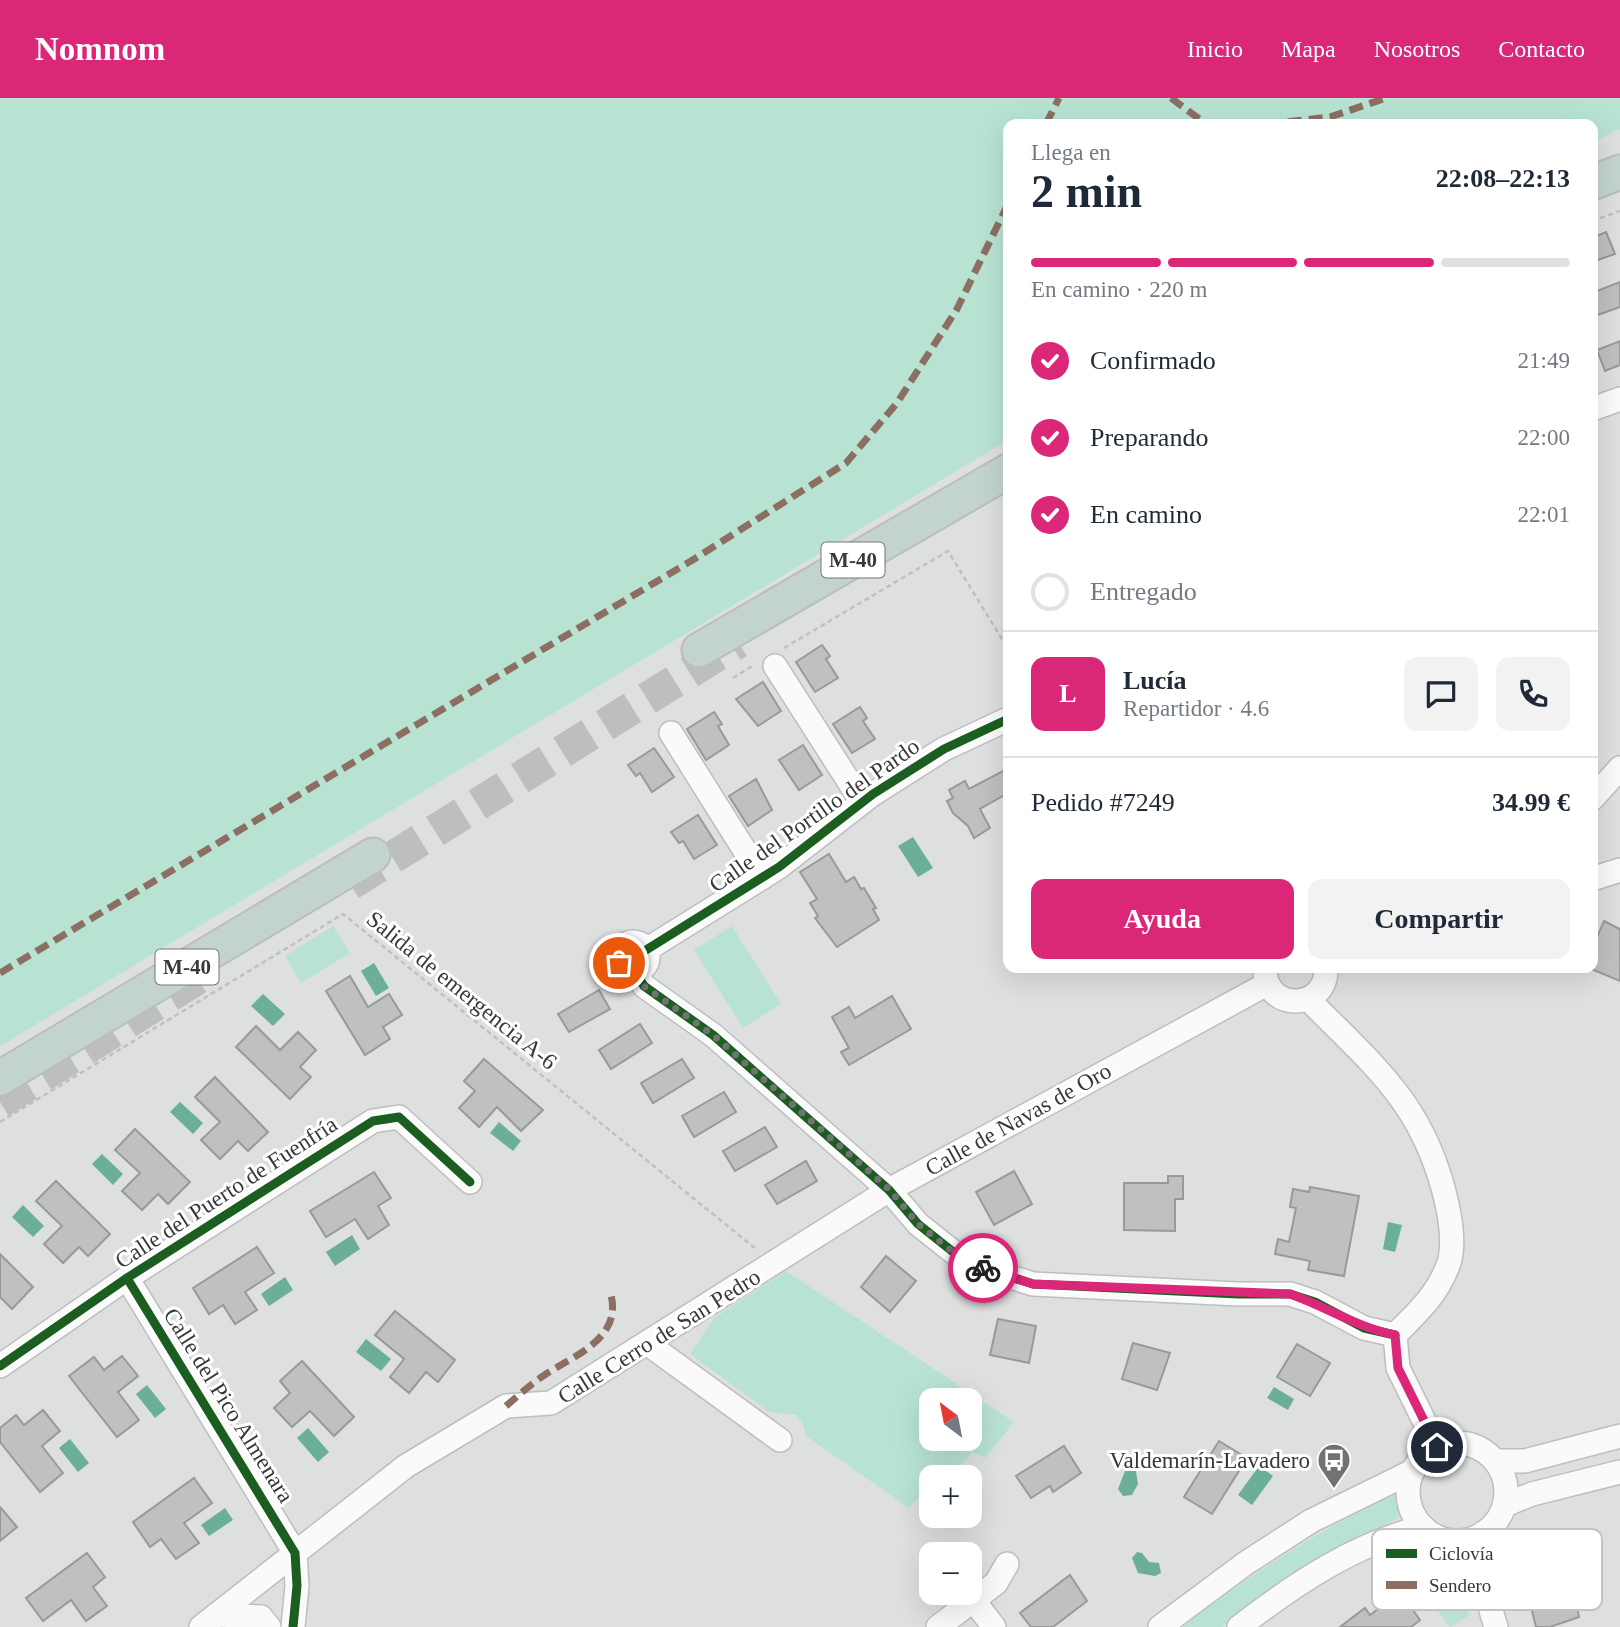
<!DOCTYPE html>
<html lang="es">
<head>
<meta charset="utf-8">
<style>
	:root { --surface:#fff; --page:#f2f2f3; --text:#1f2937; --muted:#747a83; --line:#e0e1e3; --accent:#db2777 }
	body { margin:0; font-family:Georgia,serif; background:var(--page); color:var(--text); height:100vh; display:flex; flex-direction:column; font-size:26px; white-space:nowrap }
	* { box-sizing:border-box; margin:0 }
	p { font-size:23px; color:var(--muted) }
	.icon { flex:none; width:38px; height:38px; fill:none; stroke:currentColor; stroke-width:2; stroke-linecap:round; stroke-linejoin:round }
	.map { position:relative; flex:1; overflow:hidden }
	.sheet { position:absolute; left:1003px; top:21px; width:595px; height:854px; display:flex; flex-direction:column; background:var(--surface); border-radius:14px; box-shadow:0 7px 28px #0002 }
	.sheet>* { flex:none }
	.needle { width:46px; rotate:328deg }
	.controls { position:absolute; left:919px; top:1290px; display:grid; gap:14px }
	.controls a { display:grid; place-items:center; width:63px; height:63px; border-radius:14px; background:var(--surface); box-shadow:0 7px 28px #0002; font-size:35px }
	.pin { position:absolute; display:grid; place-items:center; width:60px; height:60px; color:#fff; margin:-30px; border:4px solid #fff; border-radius:50%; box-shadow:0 2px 7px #0007 }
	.courier { position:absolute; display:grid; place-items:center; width:70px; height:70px; margin:-35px; border:5px solid #db2777; border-radius:50%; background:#fff; color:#222; box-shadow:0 2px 9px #0007 }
	.headline em { font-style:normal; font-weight:700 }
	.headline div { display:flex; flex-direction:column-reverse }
	.headline { display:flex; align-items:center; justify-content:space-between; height:119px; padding:0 28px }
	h1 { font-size:46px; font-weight:700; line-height:52px }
	.bar { display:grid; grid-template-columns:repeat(4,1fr); gap:10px 7px; align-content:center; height:84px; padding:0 28px }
	.bar i { height:9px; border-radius:5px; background:var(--line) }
	.bar .selected { background:var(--accent) }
	.bar p { grid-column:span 4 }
	.line { display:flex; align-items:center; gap:18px; padding:0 28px; border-top:2px solid var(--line) }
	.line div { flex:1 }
	.round { display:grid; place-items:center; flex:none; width:74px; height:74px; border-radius:14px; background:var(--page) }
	ol { padding:0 28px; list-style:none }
	li { display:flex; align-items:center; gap:21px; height:77px }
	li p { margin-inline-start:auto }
	li .icon { padding:7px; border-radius:50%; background:var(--accent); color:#fff; stroke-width:4 }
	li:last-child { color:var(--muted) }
	li i { width:38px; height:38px; border:4px solid var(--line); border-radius:50% }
	.action { display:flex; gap:14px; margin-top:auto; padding:14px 28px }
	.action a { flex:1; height:80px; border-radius:14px; background:var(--accent); color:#fff; font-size:28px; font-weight:700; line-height:80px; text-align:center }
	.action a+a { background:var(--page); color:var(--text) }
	header { display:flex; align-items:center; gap:42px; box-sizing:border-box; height:98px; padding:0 35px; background:var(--accent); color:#fff }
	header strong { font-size:33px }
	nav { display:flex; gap:38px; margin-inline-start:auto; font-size:24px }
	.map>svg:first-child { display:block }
	.green { fill:#b8e3d3; fill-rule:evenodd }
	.water { fill:#6bae99 }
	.building { fill:#bfc1c0; stroke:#989a99; stroke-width:2 }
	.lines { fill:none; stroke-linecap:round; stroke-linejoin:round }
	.highway-tunnel { stroke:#bdbebe; stroke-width:33; stroke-dasharray:33 17; stroke-linecap:butt }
	.minor-casing { stroke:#bdbebe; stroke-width:26 }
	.highway-casing { stroke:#bcbdbd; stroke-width:37 }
	.path { stroke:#bfc0c0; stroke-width:2.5; stroke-dasharray:5 3.5; stroke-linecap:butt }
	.minor { stroke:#fafafa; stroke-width:23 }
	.highway { stroke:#c3d4d0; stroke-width:33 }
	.quiet { stroke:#8d6e63; stroke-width:7; stroke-dasharray:14 7; stroke-linecap:butt }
	.cycleway-casing { stroke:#fff; stroke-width:13 }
	.cycleway { stroke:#1b5e20; stroke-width:9 }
	.done { stroke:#717372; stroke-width:7; stroke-dasharray:0 12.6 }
	.route { stroke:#db2777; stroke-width:9 }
	.labels { text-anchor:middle; stroke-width:6; stroke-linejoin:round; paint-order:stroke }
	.shield { fill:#fff; stroke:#737474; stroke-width:2 }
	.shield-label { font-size:21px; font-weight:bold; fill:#373838 }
	.street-label { font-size:23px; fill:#373838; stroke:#fff }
	.poi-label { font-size:23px; fill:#373838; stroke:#fff; text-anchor:end }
	.key { fill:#fff; stroke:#c3c3c3; stroke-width:2 }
	.key-label { font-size:19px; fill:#373838 }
</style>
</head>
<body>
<header>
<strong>Nomnom</strong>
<nav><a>Inicio</a><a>Mapa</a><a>Nosotros</a><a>Contacto</a></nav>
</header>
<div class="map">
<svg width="1620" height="1529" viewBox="0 0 1620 1529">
	<rect width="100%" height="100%" fill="#dee0df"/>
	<!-- green -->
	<g class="green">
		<path d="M0,0H1620V31L1593,44L1592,26H1008V342L0,948Z"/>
		<path d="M333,828L350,855L301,885L285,858Z"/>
		<path d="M732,828L781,906L743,930L694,852Z"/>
		<path d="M786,1173L1014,1324L985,1360L972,1354L952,1379H931V1385L909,1410L806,1338L803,1325L796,1317L769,1314L690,1256L714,1220ZM931,1302H970V1340H931Z"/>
		<path d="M1400,1395L1408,1415L1323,1458L1222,1529H1182C1251,1477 1320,1429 1400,1395Z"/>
		<path d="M1439,1477L1470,1517L1450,1529L1421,1491Z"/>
	</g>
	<!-- water -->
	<g class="water">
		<path d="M913,739L933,770L918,779L898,748Z"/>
		<path d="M374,865L389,890L376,898L361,873Z"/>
		<path d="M263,896L285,916L273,928L251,908Z"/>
		<path d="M180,1004L203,1025L193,1036L170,1014Z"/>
		<path d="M499,1024L521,1043L513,1053L490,1035Z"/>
		<path d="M102,1056L123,1076L113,1087L92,1066Z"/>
		<path d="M23,1107L44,1128L33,1139L12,1119Z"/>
		<path d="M1388,1124L1402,1127L1395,1154L1383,1151Z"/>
		<path d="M352,1137L360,1151L335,1168L326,1154Z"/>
		<path d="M285,1179L293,1192L269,1208L261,1196Z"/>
		<path d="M366,1241L391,1261L381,1273L356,1254Z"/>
		<path d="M147,1287L166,1311L155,1320L136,1296Z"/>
		<path d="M1274,1289L1294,1301L1288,1312L1267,1300Z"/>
		<path d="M308,1330L329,1354L318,1364L297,1340Z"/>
		<path d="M70,1341L89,1365L78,1374L59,1350Z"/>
		<path d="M1259,1368L1273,1378L1252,1407L1238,1397Z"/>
		<path d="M1131,1370L1136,1373L1138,1386L1132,1397L1123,1398L1118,1391L1125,1373Z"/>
		<path d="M225,1410L233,1422L209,1438L201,1427Z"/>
		<path d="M1137,1454L1142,1455L1149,1464L1159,1465L1161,1475L1155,1478L1138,1475L1132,1460Z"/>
	</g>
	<!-- building -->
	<g class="building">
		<path d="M1606,134L1615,156L1592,164V140Z"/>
		<path d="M1620,184V209L1592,219V195Z"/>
		<path d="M1620,243V267L1605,273L1597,252Z"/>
		<path d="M822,547L830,558L826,561L838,580L815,594L796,564Z"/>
		<path d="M763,584L781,613L758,628L736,601Z"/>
		<path d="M860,609L867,620L863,623L875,641L852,655L833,626Z"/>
		<path d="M714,614L722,626L718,628L729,647L706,662L687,631Z"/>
		<path d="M803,647L822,677L799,692L779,662Z"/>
		<path d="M654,650L674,679L652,694L640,675L636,678L628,667Z"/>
		<path d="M1003,673L1008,683V695L980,711L990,730L974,740L968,728L953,715L947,703L953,700L949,692L965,683L969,691Z"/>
		<path d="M756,681L772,712L748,728L729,698Z"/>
		<path d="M698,717L717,747L694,761L683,743L679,745L671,734Z"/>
		<path d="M829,756L846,784L854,779L861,791L864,790L876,810L873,811L879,822L837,849L815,820L818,818L810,805L817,801L800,774Z"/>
		<path d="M1604,823L1620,831V883L1589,870H1592V834L1598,837Z"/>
		<path d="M350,878L368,909L389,896L402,917L383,929L390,941L365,957L326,893Z"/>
		<path d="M599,892L610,911L569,934L558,916Z"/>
		<path d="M892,898L911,931L849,967L841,954L849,950L832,919L849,909L855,920Z"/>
		<path d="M640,926L652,945L611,971L599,952Z"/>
		<path d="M256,928L280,952L298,934L316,952L300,969L311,979L290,1001L236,949Z"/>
		<path d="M484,961L543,1012L521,1033L497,1009L479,1029L459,1010L475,993L464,983Z"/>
		<path d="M682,961L694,980L653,1005L641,985Z"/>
		<path d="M215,979L268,1034L248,1053L238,1043L220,1061L201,1042L220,1024L195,999Z"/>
		<path d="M724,994L736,1014L694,1039L682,1018Z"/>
		<path d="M765,1029L777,1049L735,1073L723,1053Z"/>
		<path d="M135,1031L190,1084L168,1106L158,1096L142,1112L122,1093L140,1075L115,1052Z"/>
		<path d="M806,1063L817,1083L777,1106L765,1087Z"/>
		<path d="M1014,1073L1032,1106L994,1127L976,1094Z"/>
		<path d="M374,1074L391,1100L378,1108L389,1127L368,1141L355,1121L326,1139L310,1113Z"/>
		<path d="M1168,1078H1183V1101H1175V1133L1124,1132V1085H1168Z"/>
		<path d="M56,1083L110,1136L88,1158L79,1149L63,1165L44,1146L62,1128L36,1103Z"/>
		<path d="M1310,1089L1359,1098L1344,1178L1308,1172L1310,1163L1275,1156L1278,1141L1289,1144L1296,1110L1290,1109L1293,1091L1309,1094Z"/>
		<path d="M257,1149L274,1175L245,1194L257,1212L235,1226L223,1207L209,1216L193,1190Z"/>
		<path d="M0,1156L33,1189L12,1211L0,1199Z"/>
		<path d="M886,1158L916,1183L890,1214L861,1189Z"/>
		<path d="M395,1213L455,1262L438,1284L426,1274L409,1295L390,1279L404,1261L375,1237Z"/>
		<path d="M998,1221L1036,1228L1029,1265L990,1257Z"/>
		<path d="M1133,1245L1170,1255L1157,1292L1122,1281Z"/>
		<path d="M1297,1246L1330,1265L1310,1298L1277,1279Z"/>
		<path d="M122,1258L138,1278L118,1294L139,1322L117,1339L69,1278L94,1259L104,1272Z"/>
		<path d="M302,1263L354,1319L334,1338L310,1313L292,1329L274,1310L290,1295L280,1283Z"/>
		<path d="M43,1312L60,1333L42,1348L63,1375L40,1394L0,1344V1330L16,1317L24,1327Z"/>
		<path d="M1219,1343L1247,1360L1212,1416L1184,1399Z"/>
		<path d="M1064,1348L1081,1375L1053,1394L1050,1388L1031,1400L1016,1378Z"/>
		<path d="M194,1380L212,1405L184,1425L199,1445L176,1461L161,1441L150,1449L133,1424Z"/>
		<path d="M0,1409L17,1429L0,1443Z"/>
		<path d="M87,1455L105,1479L93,1489L107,1508L86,1523L71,1502L43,1523L26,1500Z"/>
		<path d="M1574,1474L1582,1508L1577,1509L1579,1519L1550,1529H1536L1530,1505L1535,1504L1532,1490L1541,1488L1540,1482Z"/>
		<path d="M1070,1477L1087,1503L1053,1529H1031L1020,1515Z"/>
		<path d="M1393,1500L1397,1505L1404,1500L1420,1522L1411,1529H1340L1365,1510L1370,1517Z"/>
	</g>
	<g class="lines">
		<!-- highway-tunnel -->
		<g class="highway-tunnel">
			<path d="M350,786L738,544"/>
			<path d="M0,1004L206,875"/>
		</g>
		<defs>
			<g id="minor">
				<path d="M1592,311L1620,301"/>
				<path d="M775,568L862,704"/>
				<path d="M671,635L762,780"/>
				<path d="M1592,701L1620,670"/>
				<path d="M1592,781L1620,772"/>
				<circle cx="633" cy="859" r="15"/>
				<path d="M646,852L779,769L873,696L944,651L1008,621"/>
				<path d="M1265,870C1264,914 1327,914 1326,870"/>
				<path d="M635,874L644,888L713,937L889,1092L918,1126L967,1165L1033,1186L1238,1196H1290L1315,1204L1364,1230L1395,1237"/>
				<path d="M1308,901C1376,970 1425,1007 1447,1106C1451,1124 1455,1153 1447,1170C1436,1198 1416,1216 1395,1237L1398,1270L1437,1349"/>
				<path d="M127,1180L295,1455L297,1488L293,1529"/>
				<path d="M648,1246L780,1342"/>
				<path d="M0,1268L127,1180L373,1023L399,1019L470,1084"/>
				<circle cx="1457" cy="1394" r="49"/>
				<path d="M1496,1363H1525L1620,1338"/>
				<path d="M1505,1407L1532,1396L1620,1374"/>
				<path d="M1483,1435L1484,1489L1496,1529"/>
				<path d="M974,1503L994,1529"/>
				<path d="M216,1517L261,1519L269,1529"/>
				<path d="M201,1529L406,1368L506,1308L551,1305L889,1092L1267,886"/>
				<path d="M938,1529L996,1485L1007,1466"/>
				<path d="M1160,1529L1246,1465L1311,1423L1413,1373"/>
				<path d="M1239,1529C1295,1486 1354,1446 1423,1429"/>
			</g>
			<g id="highway">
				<path d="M1592,85L1620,74"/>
				<path d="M699,552L1008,373"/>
				<path d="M0,980L373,757"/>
			</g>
		</defs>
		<!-- minor casing -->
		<use href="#minor" class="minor-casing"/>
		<!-- highway casing -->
		<use href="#highway" class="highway-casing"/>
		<!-- path -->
		<g class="path">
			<path d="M1592,123L1620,113"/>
			<path d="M784,550L948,453L1008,551"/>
			<path d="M733,580L754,567"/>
			<path d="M0,1024L343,816L756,1151"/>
		</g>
		<!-- minor -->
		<use href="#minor" class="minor"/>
		<!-- highway -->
		<use href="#highway" class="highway"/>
		<!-- quiet -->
		<g class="quiet">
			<path d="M1171,0L1206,26"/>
			<path d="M1046,26L1059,0"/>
			<path d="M1267,26L1330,19L1386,0"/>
			<path d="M0,875L691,463L846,365L897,305L957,211L1008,106"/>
			<path d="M506,1308C519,1297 532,1285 546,1276C573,1258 622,1241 611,1197"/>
		</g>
		<defs>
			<g id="cycleway">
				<path d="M646,852L779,769L873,696L944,651L1008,621"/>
				<path d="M635,874L644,888L713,937L889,1092L918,1126L967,1165L1033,1186L1238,1196H1290L1315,1204L1364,1230L1395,1237"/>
				<path d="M127,1180L295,1455L297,1488L293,1529"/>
				<path d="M0,1268L127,1180L373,1023L399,1019L470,1084"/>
			</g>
		</defs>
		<!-- cycleway casing -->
		<use href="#cycleway" class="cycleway-casing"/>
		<!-- cycleway -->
		<use href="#cycleway" class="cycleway"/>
	</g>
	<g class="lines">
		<!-- done -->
		<path class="done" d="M619,865L625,873L635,874L644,888L713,937L889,1091L918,1126L967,1165L983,1170"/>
		<!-- route -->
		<path class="route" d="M983,1170L1033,1186L1290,1196C1327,1209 1356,1229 1395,1237L1398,1270L1437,1349"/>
	</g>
	<!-- icons -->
	<defs>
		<symbol id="bus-pin" viewBox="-11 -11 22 30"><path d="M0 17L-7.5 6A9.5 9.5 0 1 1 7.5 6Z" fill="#717372" stroke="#fff"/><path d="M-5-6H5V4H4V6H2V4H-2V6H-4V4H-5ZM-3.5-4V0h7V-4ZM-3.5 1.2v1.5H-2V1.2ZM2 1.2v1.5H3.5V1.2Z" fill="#fff"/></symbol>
	</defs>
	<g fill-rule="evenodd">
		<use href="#bus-pin" x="1315" y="1343" width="38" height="52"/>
	</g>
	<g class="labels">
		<!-- shield labels -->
		<g class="shield">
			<rect x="821.5" y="444.5" width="63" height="35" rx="5"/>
			<rect x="155.5" y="851.5" width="63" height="35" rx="5"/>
		</g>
		<g class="shield-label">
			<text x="853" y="469">M-40</text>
			<text x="187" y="876">M-40</text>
		</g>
		<!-- street labels -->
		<g class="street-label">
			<text transform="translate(814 717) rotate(-35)" y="8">Calle del Portillo del Pardo</text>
			<text transform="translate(462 892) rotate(39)" y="8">Salida de emergencia A-6</text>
			<text transform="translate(1018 1021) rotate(-29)" y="8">Calle de Navas de Oro</text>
			<text transform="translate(226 1094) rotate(-33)" y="8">Calle del Puerto de Fuenfría</text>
			<text transform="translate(659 1238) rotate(-32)" y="8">Calle Cerro de San Pedro</text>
			<text transform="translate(229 1307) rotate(58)" y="8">Calle del Pico Almenara</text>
		</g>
		<!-- poi labels -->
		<g class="poi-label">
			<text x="1310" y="1370">Valdemarín-Lavadero</text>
		</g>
	</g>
	<!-- legend -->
	<rect x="1372" y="1431" width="230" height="81" rx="10" class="key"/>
	<rect x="1386" y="1451" width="31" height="9" fill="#1b5e20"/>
	<rect x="1386" y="1483" width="31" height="8" fill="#8d6e63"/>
	<g class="key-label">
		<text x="1429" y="1462">Ciclovía</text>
		<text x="1429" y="1494">Sendero</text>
	</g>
</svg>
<div class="controls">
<a><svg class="needle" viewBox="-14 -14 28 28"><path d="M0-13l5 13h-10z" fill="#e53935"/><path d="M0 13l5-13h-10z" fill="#747a83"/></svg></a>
<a>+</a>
<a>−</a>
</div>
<div class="pin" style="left:619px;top:865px;background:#ea580c"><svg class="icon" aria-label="bag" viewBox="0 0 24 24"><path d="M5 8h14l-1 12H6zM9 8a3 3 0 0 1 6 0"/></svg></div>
<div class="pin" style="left:1437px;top:1349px;background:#1f2937"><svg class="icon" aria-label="home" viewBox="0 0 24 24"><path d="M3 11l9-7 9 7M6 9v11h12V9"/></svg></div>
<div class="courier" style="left:983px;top:1170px"><svg class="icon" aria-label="bike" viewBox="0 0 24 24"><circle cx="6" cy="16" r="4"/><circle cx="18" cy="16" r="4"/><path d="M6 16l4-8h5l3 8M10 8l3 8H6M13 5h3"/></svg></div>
<section class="sheet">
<div class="headline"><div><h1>2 min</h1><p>Llega en</p></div><em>22:08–22:13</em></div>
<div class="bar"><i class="selected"></i><i class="selected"></i><i class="selected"></i><i></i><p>En camino · 220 m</p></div>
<ol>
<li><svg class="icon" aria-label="check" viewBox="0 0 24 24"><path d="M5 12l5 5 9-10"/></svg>Confirmado<p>21:49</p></li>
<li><svg class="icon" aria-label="check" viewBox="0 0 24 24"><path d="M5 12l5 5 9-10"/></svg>Preparando<p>22:00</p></li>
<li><svg class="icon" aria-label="check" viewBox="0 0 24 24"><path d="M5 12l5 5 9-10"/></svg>En camino<p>22:01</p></li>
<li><i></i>Entregado</li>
</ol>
<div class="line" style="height:126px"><b class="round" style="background:var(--accent);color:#fff">L</b><div><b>Lucía</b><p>Repartidor · 4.6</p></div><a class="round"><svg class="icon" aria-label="chat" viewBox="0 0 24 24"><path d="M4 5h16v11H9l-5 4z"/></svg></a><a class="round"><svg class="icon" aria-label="phone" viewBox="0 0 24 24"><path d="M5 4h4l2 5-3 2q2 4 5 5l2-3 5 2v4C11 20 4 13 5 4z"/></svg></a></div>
<div class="line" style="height:91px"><div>Pedido #7249</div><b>34.99 €</b></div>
<div class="action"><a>Ayuda</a><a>Compartir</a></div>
</section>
</div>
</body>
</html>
